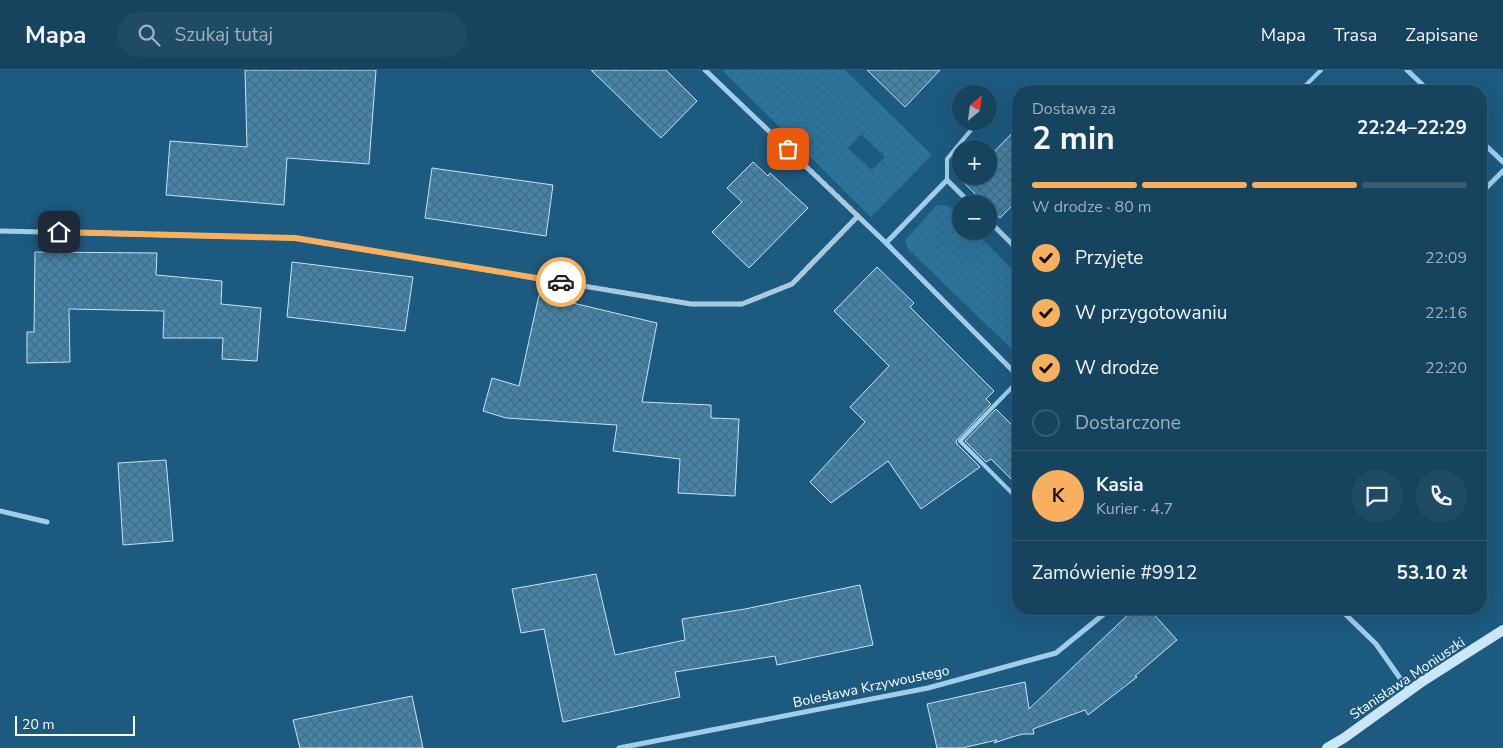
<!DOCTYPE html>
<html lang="pl">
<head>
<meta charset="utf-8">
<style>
	:root { --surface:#16445f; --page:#1f4b65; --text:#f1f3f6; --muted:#9eb0bd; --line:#355c74; --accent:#f8af5e }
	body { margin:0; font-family:"Nunito Sans",sans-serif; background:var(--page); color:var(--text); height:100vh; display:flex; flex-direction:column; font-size:19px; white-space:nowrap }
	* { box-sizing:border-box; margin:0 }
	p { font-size:16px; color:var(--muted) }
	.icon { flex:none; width:28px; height:28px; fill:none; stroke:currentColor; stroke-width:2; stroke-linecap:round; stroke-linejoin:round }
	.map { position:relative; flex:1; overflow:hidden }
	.details { position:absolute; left:1012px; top:15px; width:475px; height:530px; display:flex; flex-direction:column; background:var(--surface); border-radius:20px; box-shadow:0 5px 20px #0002,0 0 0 1px var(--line) }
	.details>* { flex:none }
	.needle { width:32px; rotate:29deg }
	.tools { position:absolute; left:952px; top:15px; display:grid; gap:10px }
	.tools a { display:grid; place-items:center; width:45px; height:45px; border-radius:50%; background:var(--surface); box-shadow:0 5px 20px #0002,0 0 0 1px var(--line); font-size:25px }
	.scale { position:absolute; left:15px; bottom:12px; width:120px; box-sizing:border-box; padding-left:5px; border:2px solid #fff; border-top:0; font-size:14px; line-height:18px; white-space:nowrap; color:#fff; -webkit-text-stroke:4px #1d5a7f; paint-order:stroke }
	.pin { position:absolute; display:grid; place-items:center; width:42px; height:42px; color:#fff; margin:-21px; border-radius:10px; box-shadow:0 2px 8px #0006 }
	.courier { position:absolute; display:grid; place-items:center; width:50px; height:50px; margin:-25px; border:4px solid #f8af5e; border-radius:50%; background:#fff; color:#222; box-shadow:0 1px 6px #0007 }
	.head em { font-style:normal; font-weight:700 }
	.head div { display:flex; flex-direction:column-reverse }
	.head { display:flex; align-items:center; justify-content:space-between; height:85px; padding:0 20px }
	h1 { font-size:32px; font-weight:700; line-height:38px }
	.bar { display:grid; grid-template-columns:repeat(4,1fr); gap:8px 5px; align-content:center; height:60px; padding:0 20px }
	.bar i { height:6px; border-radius:4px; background:var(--line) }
	.bar .active { background:var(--accent) }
	.bar p { grid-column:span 4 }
	.line { display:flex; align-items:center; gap:12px; padding:0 20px; border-top:1px solid var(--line) }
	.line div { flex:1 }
	.round { display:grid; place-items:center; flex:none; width:52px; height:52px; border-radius:26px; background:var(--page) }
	ol { padding:0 20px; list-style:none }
	li { display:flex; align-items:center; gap:15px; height:55px }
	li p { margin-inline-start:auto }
	li .icon { padding:5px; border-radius:50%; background:var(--accent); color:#111; stroke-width:4 }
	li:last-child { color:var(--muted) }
	li i { width:28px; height:28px; border:2px solid var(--line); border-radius:50% }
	header { display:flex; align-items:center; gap:30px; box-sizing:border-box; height:70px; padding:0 25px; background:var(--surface); border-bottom:1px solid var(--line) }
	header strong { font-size:24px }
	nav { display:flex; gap:28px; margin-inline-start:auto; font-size:18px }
	.search { width:350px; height:45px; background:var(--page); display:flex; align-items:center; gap:12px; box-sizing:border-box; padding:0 18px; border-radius:28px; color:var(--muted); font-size:19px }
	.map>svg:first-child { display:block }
	.grass { fill:url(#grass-dots); fill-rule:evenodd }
	.building { fill:url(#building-cross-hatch); stroke:#c4e4f7 }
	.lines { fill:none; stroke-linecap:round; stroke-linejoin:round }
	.lane { stroke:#a0cee9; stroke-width:4 }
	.street { stroke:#a0cee9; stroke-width:5 }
	.secondary { stroke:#cbe6f7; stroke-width:10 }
	.done { stroke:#b0c5d2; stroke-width:5; stroke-dasharray:0 9 }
	.route { stroke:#f8af5e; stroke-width:6 }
	.labels { text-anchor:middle; stroke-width:4; stroke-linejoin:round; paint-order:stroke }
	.street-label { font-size:14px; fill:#fff; stroke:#1d5a7f }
</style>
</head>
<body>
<header>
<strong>Mapa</strong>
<div class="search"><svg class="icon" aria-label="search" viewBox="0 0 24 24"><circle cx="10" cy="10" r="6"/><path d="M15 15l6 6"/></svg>Szukaj tutaj</div>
<nav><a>Mapa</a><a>Trasa</a><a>Zapisane</a></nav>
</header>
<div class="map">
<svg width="1503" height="678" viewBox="0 0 1503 678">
	<defs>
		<pattern id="grass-dots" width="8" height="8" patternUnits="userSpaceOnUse" patternTransform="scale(1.25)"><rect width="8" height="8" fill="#2c739b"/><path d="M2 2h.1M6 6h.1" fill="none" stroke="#3f5c6c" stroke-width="1.8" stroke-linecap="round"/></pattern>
		<pattern id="building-cross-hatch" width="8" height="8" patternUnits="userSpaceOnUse" patternTransform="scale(1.25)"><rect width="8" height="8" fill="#4584a9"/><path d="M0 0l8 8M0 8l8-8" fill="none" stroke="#486b7f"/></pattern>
	</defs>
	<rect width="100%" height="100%" fill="#1d5a7f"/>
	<!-- grass -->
	<g class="grass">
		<path d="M722,0H845L932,85L871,147ZM861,64L885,87L872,100L848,78Z"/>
		<path d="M937,135L949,136L961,148V161H974L1019,206V286L908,179L905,170Z"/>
	</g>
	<!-- building -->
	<g class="building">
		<path d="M245,0H376L369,94L287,88L284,135L166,125L170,71L247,77Z"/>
		<path d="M591,0H666L697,31L661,68Z"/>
		<path d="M867,0H940L905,37Z"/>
		<path d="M1019,56V129L1000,148L989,137V134H985L957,106H989V87Z"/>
		<path d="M753,92L768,106L770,103L808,138L749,198L712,162L742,132L727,118Z"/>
		<path d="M432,98L553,115L546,166L425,148Z"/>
		<path d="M35,182L157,183L156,205L222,211L221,234L261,238L257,291L222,289L223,268H163L164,241L69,239L70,292L27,293V262H34Z"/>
		<path d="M292,192L413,207L405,261L287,247Z"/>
		<path d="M877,197L914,233L910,237L994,321L986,329L991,334L956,371L957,374L980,397L921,439L888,391L831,433L810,412L865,352L850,337L889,296L834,241Z"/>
		<path d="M539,225L657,253L642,332L711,335V348L739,349L735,426L678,423L680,389L613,381L617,355L506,348L483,341L492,308L519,316Z"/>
		<path d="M996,339L1019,362V417L991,389L986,392L965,371Z"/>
		<path d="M166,390L173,471L123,475L118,393Z"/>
		<path d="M596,504L615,585L685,570L682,549L745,539L860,515L873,575L777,595L775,586L675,602L680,627L563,652L544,559L521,563L512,519Z"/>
		<path d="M1134,539H1149L1177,570L1135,606L1137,607L1088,645L1085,640L1033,659L1034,664H1023L1012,667L994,673L997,670L962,678H937L927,634L1025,612L1029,639Z"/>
		<path d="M412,626L423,678H300L293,650Z"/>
	</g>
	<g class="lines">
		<!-- lane -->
		<g class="lane">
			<path d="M1300,21L1321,0"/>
			<path d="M947,110V89L971,60"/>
			<path d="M1019,310L960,371L1019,430"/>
		</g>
		<!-- street -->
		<g class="street">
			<path d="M705,0L886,173L1019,307"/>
			<path d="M1407,0L1429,21"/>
			<path d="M1481,71L1503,92"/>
			<path d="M1481,123L1503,101"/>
			<path d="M989,151L1019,181"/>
			<path d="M0,161L295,168L691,234H742L792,214L858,146"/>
			<path d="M886,173L947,110L971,134"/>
			<path d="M0,441L47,452"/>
			<path d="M1340,539L1376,574L1409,621"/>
			<path d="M619,678L928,618L1056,583L1110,539"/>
		</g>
		<!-- secondary -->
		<path class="secondary" d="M1327,678L1344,668L1423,611L1503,560"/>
	</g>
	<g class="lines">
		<!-- done -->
		<path class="done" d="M561,212L691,234H742L792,214L858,146L788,79"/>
		<!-- route -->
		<path class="route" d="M59,162L295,168L561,212"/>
	</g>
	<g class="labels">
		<!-- street labels -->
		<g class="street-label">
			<text transform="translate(1407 608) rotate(-34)" y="5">Stanisława Moniuszki</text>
			<text transform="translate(871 616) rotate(-12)" y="5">Bolesława Krzywoustego</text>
		</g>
	</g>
</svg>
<div class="tools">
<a><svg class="needle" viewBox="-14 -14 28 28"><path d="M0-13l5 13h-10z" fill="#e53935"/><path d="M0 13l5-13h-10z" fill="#9eb0bd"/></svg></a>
<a>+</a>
<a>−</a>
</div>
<div class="scale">20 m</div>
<div class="pin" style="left:788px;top:79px;background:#ea580c"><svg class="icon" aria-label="bag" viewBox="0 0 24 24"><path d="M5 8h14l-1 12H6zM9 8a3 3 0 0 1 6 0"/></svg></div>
<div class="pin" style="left:59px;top:162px;background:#1f2937"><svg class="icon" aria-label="home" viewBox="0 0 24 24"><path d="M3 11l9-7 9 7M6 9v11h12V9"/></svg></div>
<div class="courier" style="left:561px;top:212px"><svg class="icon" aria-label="car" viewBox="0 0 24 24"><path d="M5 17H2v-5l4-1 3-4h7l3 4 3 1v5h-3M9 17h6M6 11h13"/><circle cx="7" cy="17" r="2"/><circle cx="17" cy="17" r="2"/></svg></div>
<section class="details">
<div class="head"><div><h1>2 min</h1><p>Dostawa za</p></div><em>22:24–22:29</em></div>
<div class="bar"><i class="active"></i><i class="active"></i><i class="active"></i><i></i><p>W drodze · 80 m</p></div>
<ol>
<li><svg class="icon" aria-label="check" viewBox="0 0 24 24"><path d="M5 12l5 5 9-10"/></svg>Przyjęte<p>22:09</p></li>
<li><svg class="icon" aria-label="check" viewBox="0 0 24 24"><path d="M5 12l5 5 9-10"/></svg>W przygotowaniu<p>22:16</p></li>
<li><svg class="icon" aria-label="check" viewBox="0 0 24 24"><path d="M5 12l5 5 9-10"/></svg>W drodze<p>22:20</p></li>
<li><i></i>Dostarczone</li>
</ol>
<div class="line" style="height:90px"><b class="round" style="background:var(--accent);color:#111">K</b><div><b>Kasia</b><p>Kurier · 4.7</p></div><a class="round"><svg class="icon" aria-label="chat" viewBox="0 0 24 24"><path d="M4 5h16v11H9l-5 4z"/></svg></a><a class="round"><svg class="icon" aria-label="phone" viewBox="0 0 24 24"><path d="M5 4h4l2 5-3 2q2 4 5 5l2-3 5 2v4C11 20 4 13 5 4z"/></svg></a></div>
<div class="line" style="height:65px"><div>Zamówienie #9912</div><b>53.10 zł</b></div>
</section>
</div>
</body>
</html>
